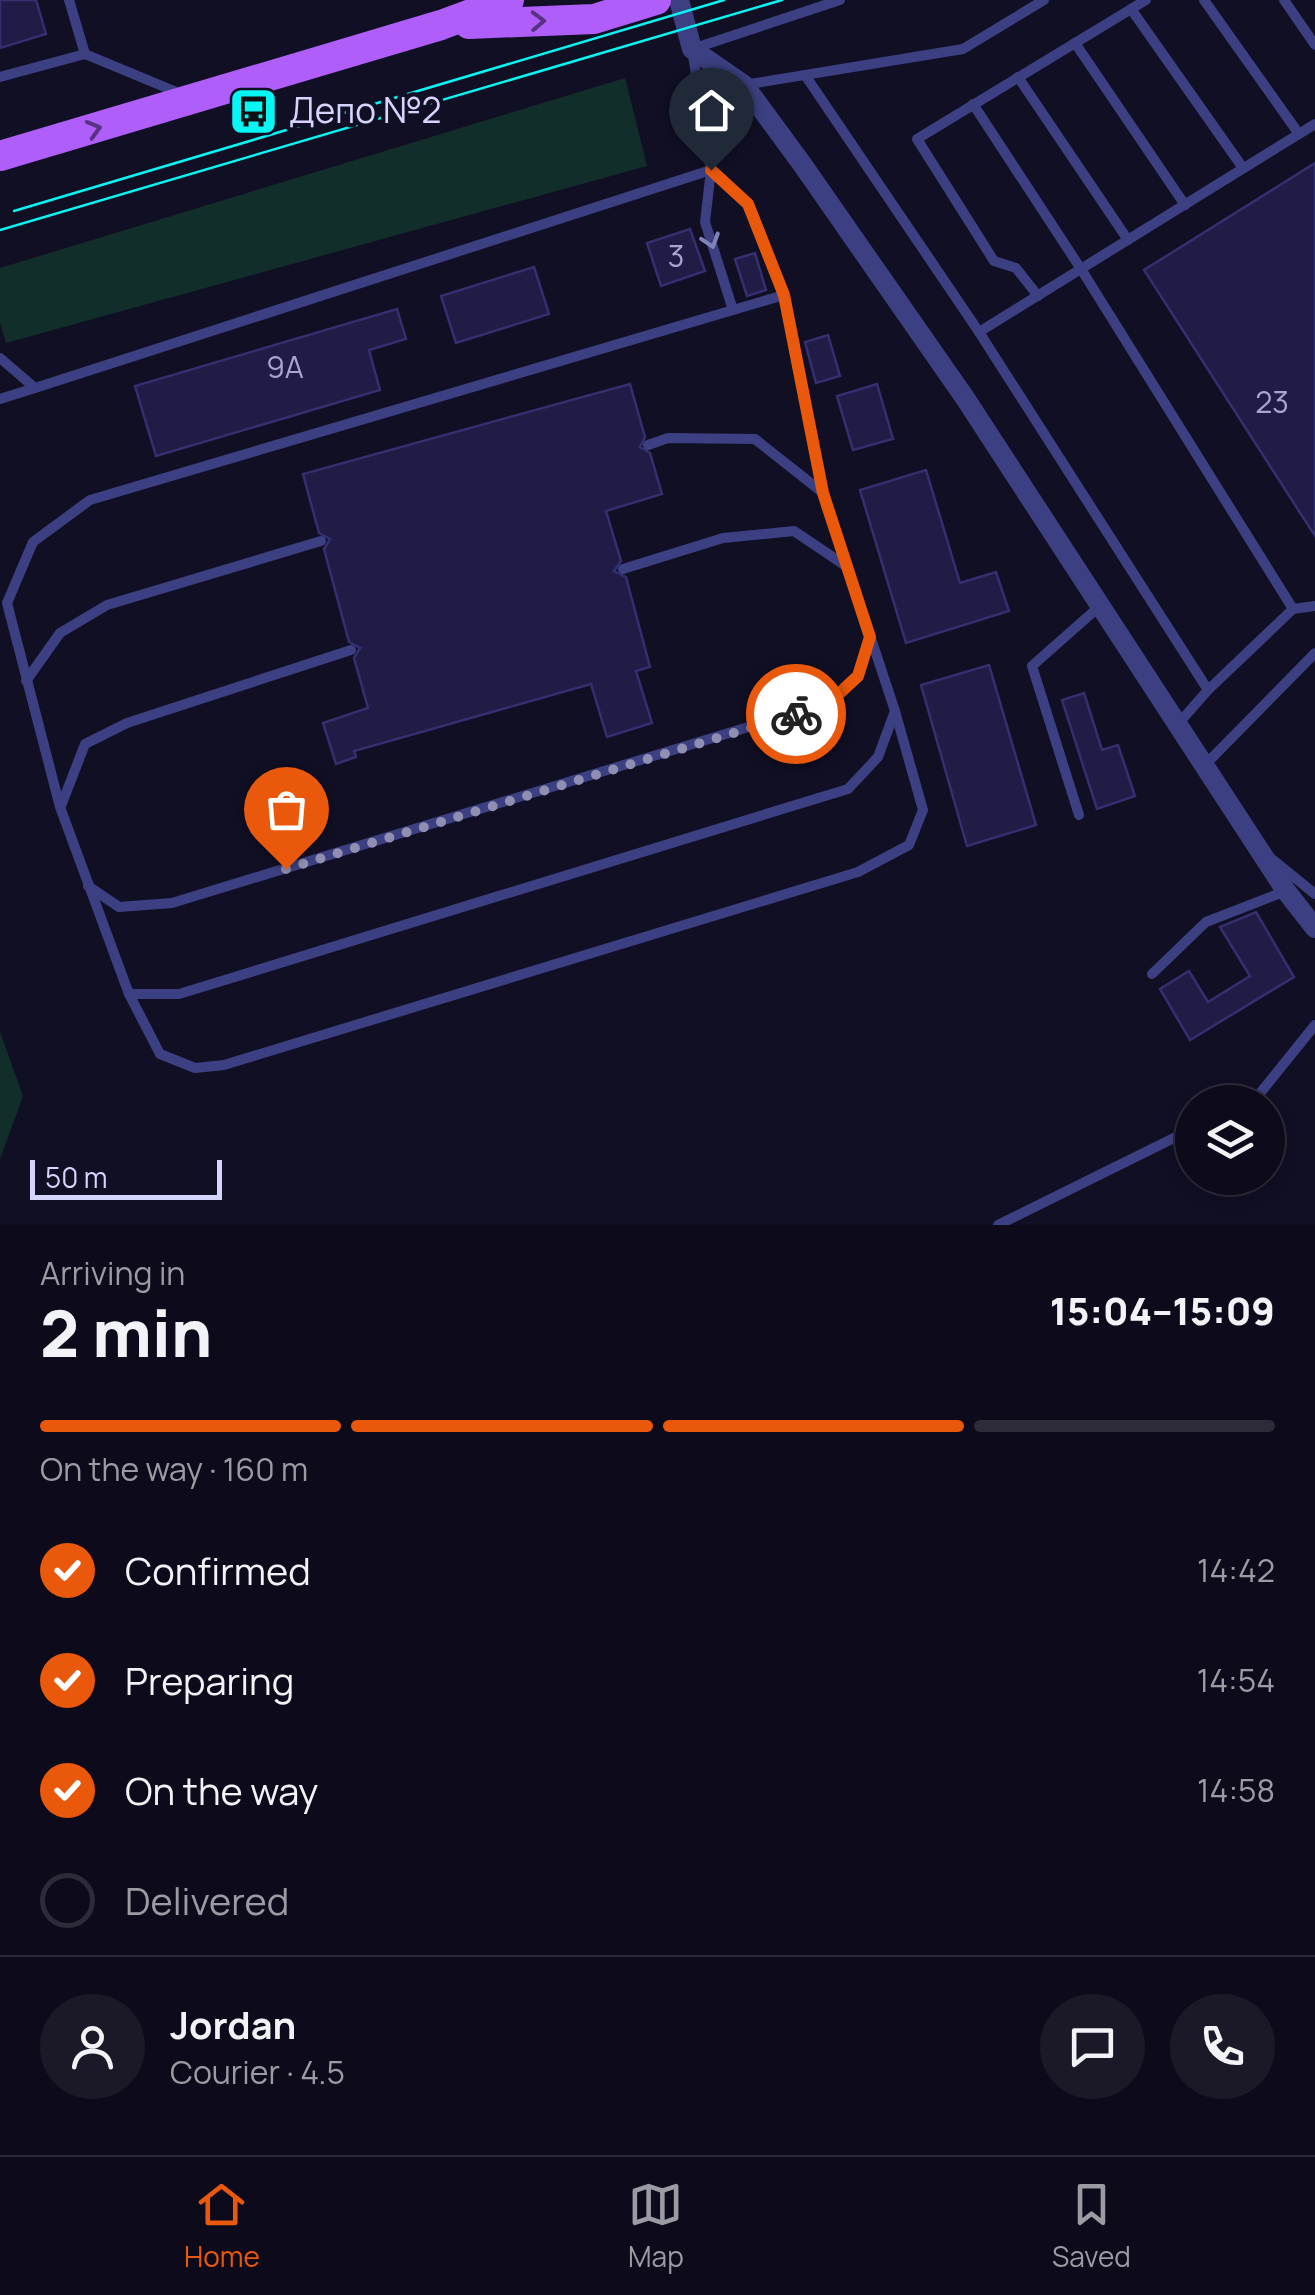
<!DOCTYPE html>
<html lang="en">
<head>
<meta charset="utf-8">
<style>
	:root { --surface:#0d0b1b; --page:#1b1928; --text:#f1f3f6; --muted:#9a9ba3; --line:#2d2b3a; --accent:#ea580c }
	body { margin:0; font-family:Manrope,sans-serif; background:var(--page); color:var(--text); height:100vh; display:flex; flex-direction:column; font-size:38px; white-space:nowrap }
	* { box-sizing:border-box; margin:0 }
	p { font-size:32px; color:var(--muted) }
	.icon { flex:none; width:55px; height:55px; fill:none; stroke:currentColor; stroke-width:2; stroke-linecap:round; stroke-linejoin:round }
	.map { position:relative; height:1225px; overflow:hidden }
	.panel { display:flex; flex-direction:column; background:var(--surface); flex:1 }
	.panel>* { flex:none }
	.buttons { position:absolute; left:1175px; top:1085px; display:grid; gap:20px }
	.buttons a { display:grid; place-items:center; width:110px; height:110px; border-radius:50%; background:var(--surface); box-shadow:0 5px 15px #0003,0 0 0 2px var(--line); font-size:50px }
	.scale { position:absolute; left:30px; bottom:25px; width:192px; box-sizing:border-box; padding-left:10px; border:5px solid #d4d4fe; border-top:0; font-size:28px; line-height:35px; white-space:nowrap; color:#d4d4fe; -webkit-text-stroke:8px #110f24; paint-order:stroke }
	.pin { position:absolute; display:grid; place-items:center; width:85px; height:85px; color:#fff; margin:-102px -42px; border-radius:50% 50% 50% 0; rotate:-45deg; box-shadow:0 0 10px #0007 }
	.pin .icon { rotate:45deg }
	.courier { position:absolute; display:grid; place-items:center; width:100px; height:100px; margin:-50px; border:8px solid #ea580c; border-radius:50%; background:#fff; color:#222; box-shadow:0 2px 12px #0007 }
	.summary em { font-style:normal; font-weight:800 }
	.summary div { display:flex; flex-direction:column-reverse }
	.summary { display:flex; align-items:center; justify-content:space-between; height:170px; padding:0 40px }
	h1 { font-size:65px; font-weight:800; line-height:75px }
	.bar { display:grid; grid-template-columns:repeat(4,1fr); gap:15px 10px; align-content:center; height:120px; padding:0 40px }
	.bar i { height:12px; border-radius:8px; background:var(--line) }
	.bar .on { background:var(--accent) }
	.bar p { grid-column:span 4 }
	.line { display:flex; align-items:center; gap:25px; padding:0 40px; border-top:2px solid var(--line) }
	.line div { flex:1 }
	.round { display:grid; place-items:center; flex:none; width:105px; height:105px; border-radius:52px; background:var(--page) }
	ol { padding:0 40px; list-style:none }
	li { display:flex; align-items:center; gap:30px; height:110px }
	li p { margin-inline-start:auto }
	li .icon { padding:10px; border-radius:50%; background:var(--accent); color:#fff; stroke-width:4 }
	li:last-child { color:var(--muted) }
	li i { width:55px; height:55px; border:5px solid var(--line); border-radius:50% }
	.menu { display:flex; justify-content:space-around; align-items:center; height:140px; border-top:2px solid var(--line); background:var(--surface); font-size:28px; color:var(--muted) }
	.menu a { display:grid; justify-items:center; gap:5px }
	.menu .on { color:var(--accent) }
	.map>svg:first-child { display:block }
	.green { fill:#122e2a }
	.building { fill:#201c45; stroke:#342f70; stroke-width:2.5 }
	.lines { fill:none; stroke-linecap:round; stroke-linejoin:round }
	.lane { stroke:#3c4082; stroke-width:10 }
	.street { stroke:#3c4082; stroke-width:20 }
	.primary { stroke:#af5efa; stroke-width:30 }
	.tram { stroke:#07f6f4; stroke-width:2.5 }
	.oneway { stroke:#583384 }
	.oneway2 { stroke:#8083ba }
	.done { stroke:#908fb2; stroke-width:10; stroke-dasharray:0 18 }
	.route { stroke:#ea580c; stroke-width:12 }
	.labels { text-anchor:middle; stroke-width:9; stroke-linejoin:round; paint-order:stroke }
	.number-label { font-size:30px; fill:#a7a6d0 }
	.poi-label { font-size:35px; fill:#d4d4fe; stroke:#110f24; text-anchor:start }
</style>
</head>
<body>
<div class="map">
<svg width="1315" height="1225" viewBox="0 0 1315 1225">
	<rect width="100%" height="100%" fill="#110f24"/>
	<!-- green -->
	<g class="green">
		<path d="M625,78L647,166L6,343L0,323V268Z"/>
		<path d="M0,1032L23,1096L0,1159Z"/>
	</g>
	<!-- building -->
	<g class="building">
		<path d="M0,0H36L46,34L0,48Z"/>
		<path d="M1315,163V536L1144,270Z"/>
		<path d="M690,229L705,271L661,286L647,243Z"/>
		<path d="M755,253L766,290L747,296L735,259Z"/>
		<path d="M534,267L549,314L456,343L441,296Z"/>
		<path d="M397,309L406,339L369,350L380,390L156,456L135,386Z"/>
		<path d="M828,335L840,376L816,383L805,342Z"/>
		<path d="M630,384L645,437L640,447L650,453L662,494L606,511L621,561L614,571L626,577L650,667L636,671L652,723L607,737L591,684L354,751L356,757L336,764L323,723L368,708L354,658L360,648L349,642L324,549L330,539L319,533L303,474Z"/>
		<path d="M877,384L893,439L853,450L837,396Z"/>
		<path d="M926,470L960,583L996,572L1009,611L906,643L860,490Z"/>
		<path d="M989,665L1036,825L967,846L921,685Z"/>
		<path d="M1084,693L1102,750L1118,745L1135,796L1097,809L1062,700Z"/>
		<path d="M1256,912L1294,977L1190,1040L1160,989L1189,971L1208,1002L1250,976L1220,927Z"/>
	</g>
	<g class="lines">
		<!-- lane -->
		<g class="lane">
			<path d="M69,0L85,54"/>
			<path d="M1204,0L1299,134"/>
			<path d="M1284,0L1315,45"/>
			<path d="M1131,9L1243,168"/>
			<path d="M1075,43L1185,205"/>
			<path d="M805,75L979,332L1315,124"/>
			<path d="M0,77L85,54L179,93"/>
			<path d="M1018,77L1128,240"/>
			<path d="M744,85L963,49L1044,0"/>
			<path d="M973,104L1081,269L1293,609L1315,606"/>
			<path d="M784,295L90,500L33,542L7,603L60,807L129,994L160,1054L195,1068L224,1065L858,872L909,845L923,810L895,711"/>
			<path d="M1038,296L1016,268L994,261L917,139L1146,0"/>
			<path d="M733,310L705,222L711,170L692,49L840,0"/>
			<path d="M979,332L1208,690"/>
			<path d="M0,358L35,388L711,170"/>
			<path d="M0,399L35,388"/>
			<path d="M648,445L668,438L755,439L822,492"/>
			<path d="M623,569L723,538L794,531L846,566"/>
			<path d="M26,681L60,633L107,605L321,541"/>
			<path d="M1178,724L1208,690L1293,609"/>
			<path d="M1205,765L1315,653"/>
			<path d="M61,806L85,744L127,723L351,650"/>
			<path d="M1079,815L1032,666L1101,605"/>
			<path d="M1273,860L1315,894"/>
			<path d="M88,886L119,907L172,903L830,702L858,676L870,637"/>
			<path d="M1152,974L1206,922L1286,891"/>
			<path d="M129,994H179L848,789L878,757L895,711L823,493L784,295L749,204L711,170"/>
			<path d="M1246,1102L1257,1097L1315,1025"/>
			<path d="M998,1225L1192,1129"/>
		</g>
		<!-- street -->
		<path class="street" d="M679,0L692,49L744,85L802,164L965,398L1286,891L1315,928"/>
		<!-- primary -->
		<g class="primary">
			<path d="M469,24L594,19L656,0"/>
			<path d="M0,156L441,25L509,0"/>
		</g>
		<!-- tram -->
		<g class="tram">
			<path d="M14,211L724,0"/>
			<path d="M0,230L782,0"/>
		</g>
	</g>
	<!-- one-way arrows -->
	<defs><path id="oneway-chevron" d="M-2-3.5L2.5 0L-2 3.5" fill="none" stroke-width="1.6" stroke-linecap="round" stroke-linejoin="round" transform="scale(2.5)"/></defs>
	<g class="oneway">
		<use href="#oneway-chevron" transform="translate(538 21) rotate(-2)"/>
		<use href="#oneway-chevron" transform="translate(94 129) rotate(-16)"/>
	</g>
	<use class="oneway2" href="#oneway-chevron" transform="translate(711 241) rotate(72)"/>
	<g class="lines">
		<!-- done -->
		<path class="done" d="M286,869L796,714"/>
		<!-- route -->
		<path class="route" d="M711,170L748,204L784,295L823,493L870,637L858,676L830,702L796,714"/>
	</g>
	<!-- icons -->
	<defs>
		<symbol id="bus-square" viewBox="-11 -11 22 22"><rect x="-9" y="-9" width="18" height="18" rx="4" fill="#07f6f4" stroke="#110f24"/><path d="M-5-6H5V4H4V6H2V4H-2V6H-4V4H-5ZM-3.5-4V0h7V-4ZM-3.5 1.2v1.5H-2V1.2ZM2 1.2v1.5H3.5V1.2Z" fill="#111"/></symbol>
	</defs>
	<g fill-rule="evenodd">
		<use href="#bus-square" x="226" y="84" width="55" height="55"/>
	</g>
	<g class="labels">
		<!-- number labels -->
		<g class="number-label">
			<text x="676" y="267">3</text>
			<text x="285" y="378">9А</text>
			<text x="1272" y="413">23</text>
		</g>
		<!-- poi labels -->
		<g class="poi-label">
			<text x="289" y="123">Депо №2</text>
		</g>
	</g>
</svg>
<div class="buttons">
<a><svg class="icon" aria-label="layers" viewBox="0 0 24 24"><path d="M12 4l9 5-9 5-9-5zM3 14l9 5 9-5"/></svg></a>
</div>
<div class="scale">50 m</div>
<div class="pin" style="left:286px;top:869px;background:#ea580c"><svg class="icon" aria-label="bag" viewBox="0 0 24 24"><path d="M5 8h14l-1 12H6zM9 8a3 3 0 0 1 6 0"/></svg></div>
<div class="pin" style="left:711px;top:170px;background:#1f2937"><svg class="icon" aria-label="home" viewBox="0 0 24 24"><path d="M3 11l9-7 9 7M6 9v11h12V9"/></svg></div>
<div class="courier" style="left:796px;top:714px"><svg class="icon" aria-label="bike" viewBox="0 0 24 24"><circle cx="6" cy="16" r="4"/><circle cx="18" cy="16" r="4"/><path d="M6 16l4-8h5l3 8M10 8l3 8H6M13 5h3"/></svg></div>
</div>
<section class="panel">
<div class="summary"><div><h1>2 min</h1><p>Arriving in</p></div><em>15:04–15:09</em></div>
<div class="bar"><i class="on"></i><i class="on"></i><i class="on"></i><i></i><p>On the way · 160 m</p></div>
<ol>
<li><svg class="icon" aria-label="check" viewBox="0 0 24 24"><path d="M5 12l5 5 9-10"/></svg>Confirmed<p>14:42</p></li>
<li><svg class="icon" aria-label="check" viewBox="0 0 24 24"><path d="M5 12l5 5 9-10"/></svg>Preparing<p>14:54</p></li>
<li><svg class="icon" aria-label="check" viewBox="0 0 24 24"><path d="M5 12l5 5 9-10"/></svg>On the way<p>14:58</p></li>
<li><i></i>Delivered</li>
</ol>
<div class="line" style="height:180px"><a class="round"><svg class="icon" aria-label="person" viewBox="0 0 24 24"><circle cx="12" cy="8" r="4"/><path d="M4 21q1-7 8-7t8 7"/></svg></a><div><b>Jordan</b><p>Courier · 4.5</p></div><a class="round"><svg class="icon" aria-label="chat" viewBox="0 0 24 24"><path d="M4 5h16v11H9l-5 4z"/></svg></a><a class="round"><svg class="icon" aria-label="phone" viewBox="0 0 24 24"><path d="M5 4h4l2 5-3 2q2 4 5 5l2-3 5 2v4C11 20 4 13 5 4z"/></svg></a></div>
</section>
<nav class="menu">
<a class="on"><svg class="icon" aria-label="home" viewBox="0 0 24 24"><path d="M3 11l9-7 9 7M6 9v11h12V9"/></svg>Home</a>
<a><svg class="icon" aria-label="map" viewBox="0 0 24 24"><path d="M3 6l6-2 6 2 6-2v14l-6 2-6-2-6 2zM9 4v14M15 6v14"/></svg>Map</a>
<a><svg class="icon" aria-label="saved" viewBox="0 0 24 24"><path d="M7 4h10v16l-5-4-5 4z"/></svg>Saved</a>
</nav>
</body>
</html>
